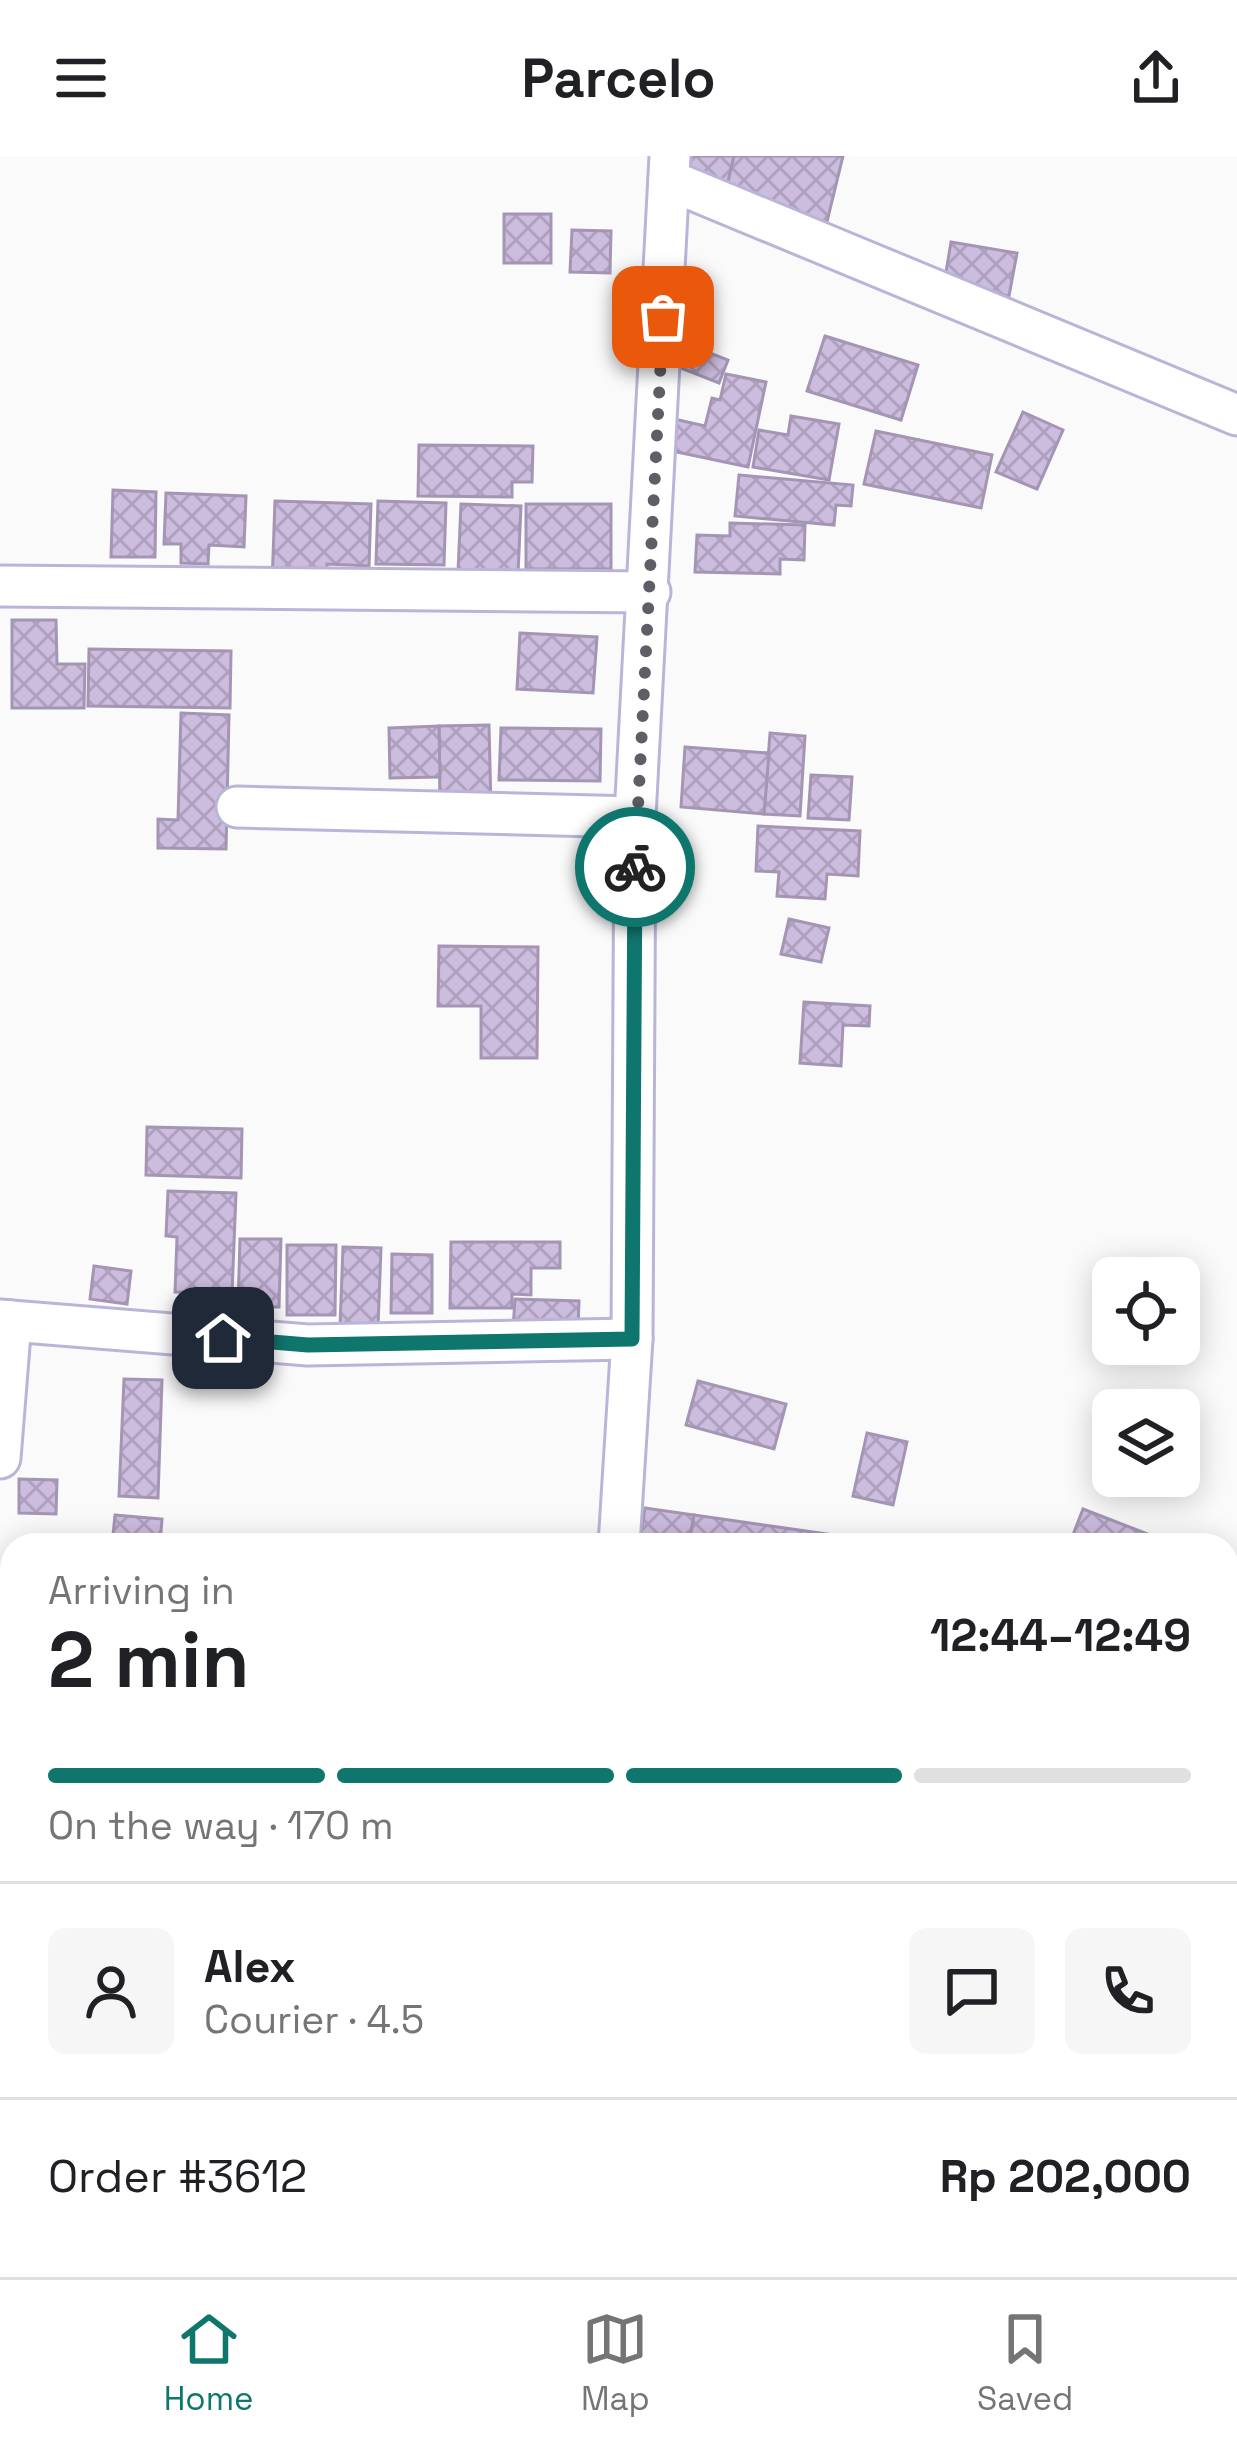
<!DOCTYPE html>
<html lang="en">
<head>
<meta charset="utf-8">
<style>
	:root { --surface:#fff; --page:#f6f6f6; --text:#202124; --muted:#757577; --line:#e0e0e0; --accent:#0f766e }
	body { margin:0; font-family:"Space Grotesk",sans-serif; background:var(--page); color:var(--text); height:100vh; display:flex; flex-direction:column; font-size:45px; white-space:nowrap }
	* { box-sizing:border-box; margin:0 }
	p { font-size:39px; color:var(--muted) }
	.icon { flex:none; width:66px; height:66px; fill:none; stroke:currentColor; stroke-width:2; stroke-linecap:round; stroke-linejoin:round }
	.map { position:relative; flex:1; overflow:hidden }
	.drawer { position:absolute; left:0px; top:1377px; width:1239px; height:744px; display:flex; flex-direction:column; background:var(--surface); border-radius:36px 36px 0 0; box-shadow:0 6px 30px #0003 }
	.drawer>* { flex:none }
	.controls { position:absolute; left:1092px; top:1101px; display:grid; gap:24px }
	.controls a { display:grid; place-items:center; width:108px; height:108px; border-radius:18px; background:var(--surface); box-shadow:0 6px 30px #0003; font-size:60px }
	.pin { position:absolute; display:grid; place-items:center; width:102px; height:102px; color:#fff; margin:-51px; border-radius:24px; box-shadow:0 6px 18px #0006 }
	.courier { position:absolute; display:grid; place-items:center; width:120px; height:120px; margin:-60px; border:9px solid #0f766e; border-radius:50%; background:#fff; color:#222; box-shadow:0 3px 15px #0007 }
	.overview em { font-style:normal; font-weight:800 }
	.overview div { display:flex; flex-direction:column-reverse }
	.overview { display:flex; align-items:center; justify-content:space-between; height:204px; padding:0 48px }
	h1 { font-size:78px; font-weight:800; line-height:90px }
	.bar { display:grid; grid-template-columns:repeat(4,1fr); gap:18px 12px; align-content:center; height:144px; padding:0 48px }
	.bar i { height:15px; border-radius:9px; background:var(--line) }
	.bar .selected { background:var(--accent) }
	.bar p { grid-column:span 4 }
	.line { display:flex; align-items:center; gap:30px; padding:0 48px; border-top:3px solid var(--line) }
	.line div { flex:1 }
	.round { display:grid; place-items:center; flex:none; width:126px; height:126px; border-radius:18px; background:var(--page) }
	header { display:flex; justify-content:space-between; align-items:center; height:156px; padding:0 48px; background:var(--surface); font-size:54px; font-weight:800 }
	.dock { display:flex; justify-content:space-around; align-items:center; height:168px; border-top:3px solid var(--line); background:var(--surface); font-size:33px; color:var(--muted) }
	.dock a { display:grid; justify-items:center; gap:6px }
	.dock .selected { color:var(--accent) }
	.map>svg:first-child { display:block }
	.building { fill:url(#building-cross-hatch); stroke:#a495b5; stroke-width:3 }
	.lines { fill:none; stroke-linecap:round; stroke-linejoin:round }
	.minor-casing { stroke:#bab5d8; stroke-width:45 }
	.path { stroke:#79787f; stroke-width:6; stroke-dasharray:6 9; stroke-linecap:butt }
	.minor { stroke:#fff; stroke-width:39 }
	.done { stroke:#5f5e66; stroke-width:12; stroke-dasharray:0 21.6 }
	.route { stroke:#0f766e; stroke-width:15 }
</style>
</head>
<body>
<header><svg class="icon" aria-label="menu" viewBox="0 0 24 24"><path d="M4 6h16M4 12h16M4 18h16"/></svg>Parcelo<svg class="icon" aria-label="share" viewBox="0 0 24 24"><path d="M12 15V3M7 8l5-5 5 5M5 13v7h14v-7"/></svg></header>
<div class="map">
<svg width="1237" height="2121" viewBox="0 0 1237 2121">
	<defs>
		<pattern id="building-cross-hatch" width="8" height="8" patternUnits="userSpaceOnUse" patternTransform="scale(3)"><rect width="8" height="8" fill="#ccbcde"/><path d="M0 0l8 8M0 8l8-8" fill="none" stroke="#aea0be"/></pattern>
	</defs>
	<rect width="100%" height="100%" fill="#fafafa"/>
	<!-- building -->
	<g class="building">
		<path d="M682,0H734L726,35L677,23Z"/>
		<path d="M734,0H843L823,82L726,35Z"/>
		<rect x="504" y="58" width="47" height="49"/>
		<path d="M572,74L611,75L610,117L570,116Z"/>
		<path d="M951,86L1017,97L1009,140L944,128Z"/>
		<path d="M825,180L918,209L901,264L807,235Z"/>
		<path d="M677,184L728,204L719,227L668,207Z"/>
		<path d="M726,218L766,226L748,311L663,293L670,262L705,270L712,242L720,244Z"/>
		<path d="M1023,256L1063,274L1037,333L996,316Z"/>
		<path d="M791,260L839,268L829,324L753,311L759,274L788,279Z"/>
		<path d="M876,275L992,299L981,352L864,328Z"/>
		<path d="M419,289L533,290L532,326H512V341L418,340Z"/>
		<path d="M739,319L853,329L851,350L836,349L834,369L735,360Z"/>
		<path d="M113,334L156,336L155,401H111Z"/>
		<path d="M166,337L246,340L244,391L209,389L208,408L181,407V388H164Z"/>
		<path d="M275,345L371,348L369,410L327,408L326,431L272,429Z"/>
		<path d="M378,345L446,347L444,409L376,408Z"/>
		<path d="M461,348L521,350L518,418L458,416Z"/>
		<rect x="526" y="348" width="85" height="65"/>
		<path d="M730,367L805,369L804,404L780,403V418L695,416L697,379L730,380Z"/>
		<path d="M12,464H56L57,508H85L84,552H12Z"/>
		<path d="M520,477L597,481L593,537L517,533Z"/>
		<path d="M89,493L231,495L230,552L88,550Z"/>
		<path d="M181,557L229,559L226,693L158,692V663L178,664Z"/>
		<path d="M489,569L491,652L440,653L439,570Z"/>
		<path d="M439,570L440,621L390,622L389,572Z"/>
		<path d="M501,572L601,573L600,625L499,624Z"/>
		<path d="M770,577L805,580L800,660L764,658Z"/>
		<path d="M685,591L769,597L764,658L681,651Z"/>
		<path d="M811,619L852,621L849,664L808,662Z"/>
		<path d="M758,670L860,675L858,720L827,718L825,743L777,740L779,716L756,715Z"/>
		<path d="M789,763L829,772L821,806L781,798Z"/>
		<path d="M439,790L538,791L537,902H481V850H438Z"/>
		<path d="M804,846L870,850L869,870L843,869L841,910L800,907Z"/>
		<path d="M147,971L242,973L241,1022L146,1019Z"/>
		<path d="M168,1035L236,1037L232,1138L175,1136L177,1081L166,1080Z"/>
		<path d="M240,1083H281L279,1151H238Z"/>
		<path d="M451,1086H560V1112H531V1139L512,1138V1152H450Z"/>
		<path d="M287,1089H336L335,1159H287Z"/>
		<path d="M343,1091L381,1092L378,1171H340Z"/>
		<path d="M392,1098L432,1099V1157H391Z"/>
		<path d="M94,1110L131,1115L127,1148L90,1143Z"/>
		<path d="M515,1143L579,1145L578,1175L513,1173Z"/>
		<path d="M124,1223L162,1224L158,1342L119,1340Z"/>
		<path d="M698,1225L786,1248L774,1293L686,1269Z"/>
		<path d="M867,1277L907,1286L893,1349L853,1340Z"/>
		<path d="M19,1323L57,1324L56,1358L19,1357Z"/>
		<path d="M645,1352L694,1359L689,1389H639Z"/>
		<path d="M1083,1353L1176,1389H1085L1071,1384Z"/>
		<path d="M115,1359L162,1363L160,1389H112Z"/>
		<path d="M694,1359L869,1384L868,1389H689Z"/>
		<rect x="0" y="1470" width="12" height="46"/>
		<path d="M838,2109H918L916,2121H836Z"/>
		<path d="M941,2109H1009L1007,2121H939Z"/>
	</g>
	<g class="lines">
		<defs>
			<g id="minor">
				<path d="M669,24L1237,259"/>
				<path d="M0,430L650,436"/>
				<path d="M237,651L635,661"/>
				<path d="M0,1164L11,1165L0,1302"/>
				<path d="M11,1165L308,1189L632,1183"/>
				<path d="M619,1389L632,1183L635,661L670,0"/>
				<path d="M0,1782H12"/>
				<path d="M1227,1985L1237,1951"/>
				<path d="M474,2121L477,2109"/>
			</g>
		</defs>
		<!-- minor casing -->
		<use href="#minor" class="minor-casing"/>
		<!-- path -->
		<path class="path" d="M814,2121L816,2109"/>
		<!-- minor -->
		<use href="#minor" class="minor"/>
	</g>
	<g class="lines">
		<!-- done -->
		<path class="done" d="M635,711L663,161"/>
		<!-- route -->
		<path class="route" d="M223,1182L308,1189L632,1183L635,711"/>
	</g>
</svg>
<div class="controls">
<a><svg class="icon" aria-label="locate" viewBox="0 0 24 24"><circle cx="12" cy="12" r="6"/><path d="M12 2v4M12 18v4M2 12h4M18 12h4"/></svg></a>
<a><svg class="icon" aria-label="layers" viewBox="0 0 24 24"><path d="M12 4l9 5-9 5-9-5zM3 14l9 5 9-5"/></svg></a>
</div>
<div class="pin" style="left:663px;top:161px;background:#ea580c"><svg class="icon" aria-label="bag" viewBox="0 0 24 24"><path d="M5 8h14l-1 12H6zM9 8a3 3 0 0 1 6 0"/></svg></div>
<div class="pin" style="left:223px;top:1182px;background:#1f2937"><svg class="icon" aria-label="home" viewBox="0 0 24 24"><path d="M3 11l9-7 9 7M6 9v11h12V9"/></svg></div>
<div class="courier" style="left:635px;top:711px"><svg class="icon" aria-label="bike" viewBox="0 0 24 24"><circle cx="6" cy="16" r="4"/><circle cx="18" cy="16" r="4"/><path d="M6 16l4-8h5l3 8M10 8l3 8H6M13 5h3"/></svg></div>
<section class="drawer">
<div class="overview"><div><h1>2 min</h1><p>Arriving in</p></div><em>12:44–12:49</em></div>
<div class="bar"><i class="selected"></i><i class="selected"></i><i class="selected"></i><i></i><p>On the way · 170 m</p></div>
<div class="line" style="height:216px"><a class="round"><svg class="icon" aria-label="person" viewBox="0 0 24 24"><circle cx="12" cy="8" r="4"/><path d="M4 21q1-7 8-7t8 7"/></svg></a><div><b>Alex</b><p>Courier · 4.5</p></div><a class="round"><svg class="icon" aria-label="chat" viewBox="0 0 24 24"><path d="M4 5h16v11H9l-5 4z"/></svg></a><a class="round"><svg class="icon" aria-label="phone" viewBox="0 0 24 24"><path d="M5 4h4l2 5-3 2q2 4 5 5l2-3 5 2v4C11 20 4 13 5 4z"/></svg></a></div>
<div class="line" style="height:156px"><div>Order #3612</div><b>Rp 202,000</b></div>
</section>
</div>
<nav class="dock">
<a class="selected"><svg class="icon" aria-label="home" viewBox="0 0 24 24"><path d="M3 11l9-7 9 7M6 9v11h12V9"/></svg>Home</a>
<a><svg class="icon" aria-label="map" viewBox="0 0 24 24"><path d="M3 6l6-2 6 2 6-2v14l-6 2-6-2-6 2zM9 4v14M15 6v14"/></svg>Map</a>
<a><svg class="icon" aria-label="saved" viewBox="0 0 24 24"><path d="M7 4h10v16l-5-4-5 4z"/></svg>Saved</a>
</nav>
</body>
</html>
